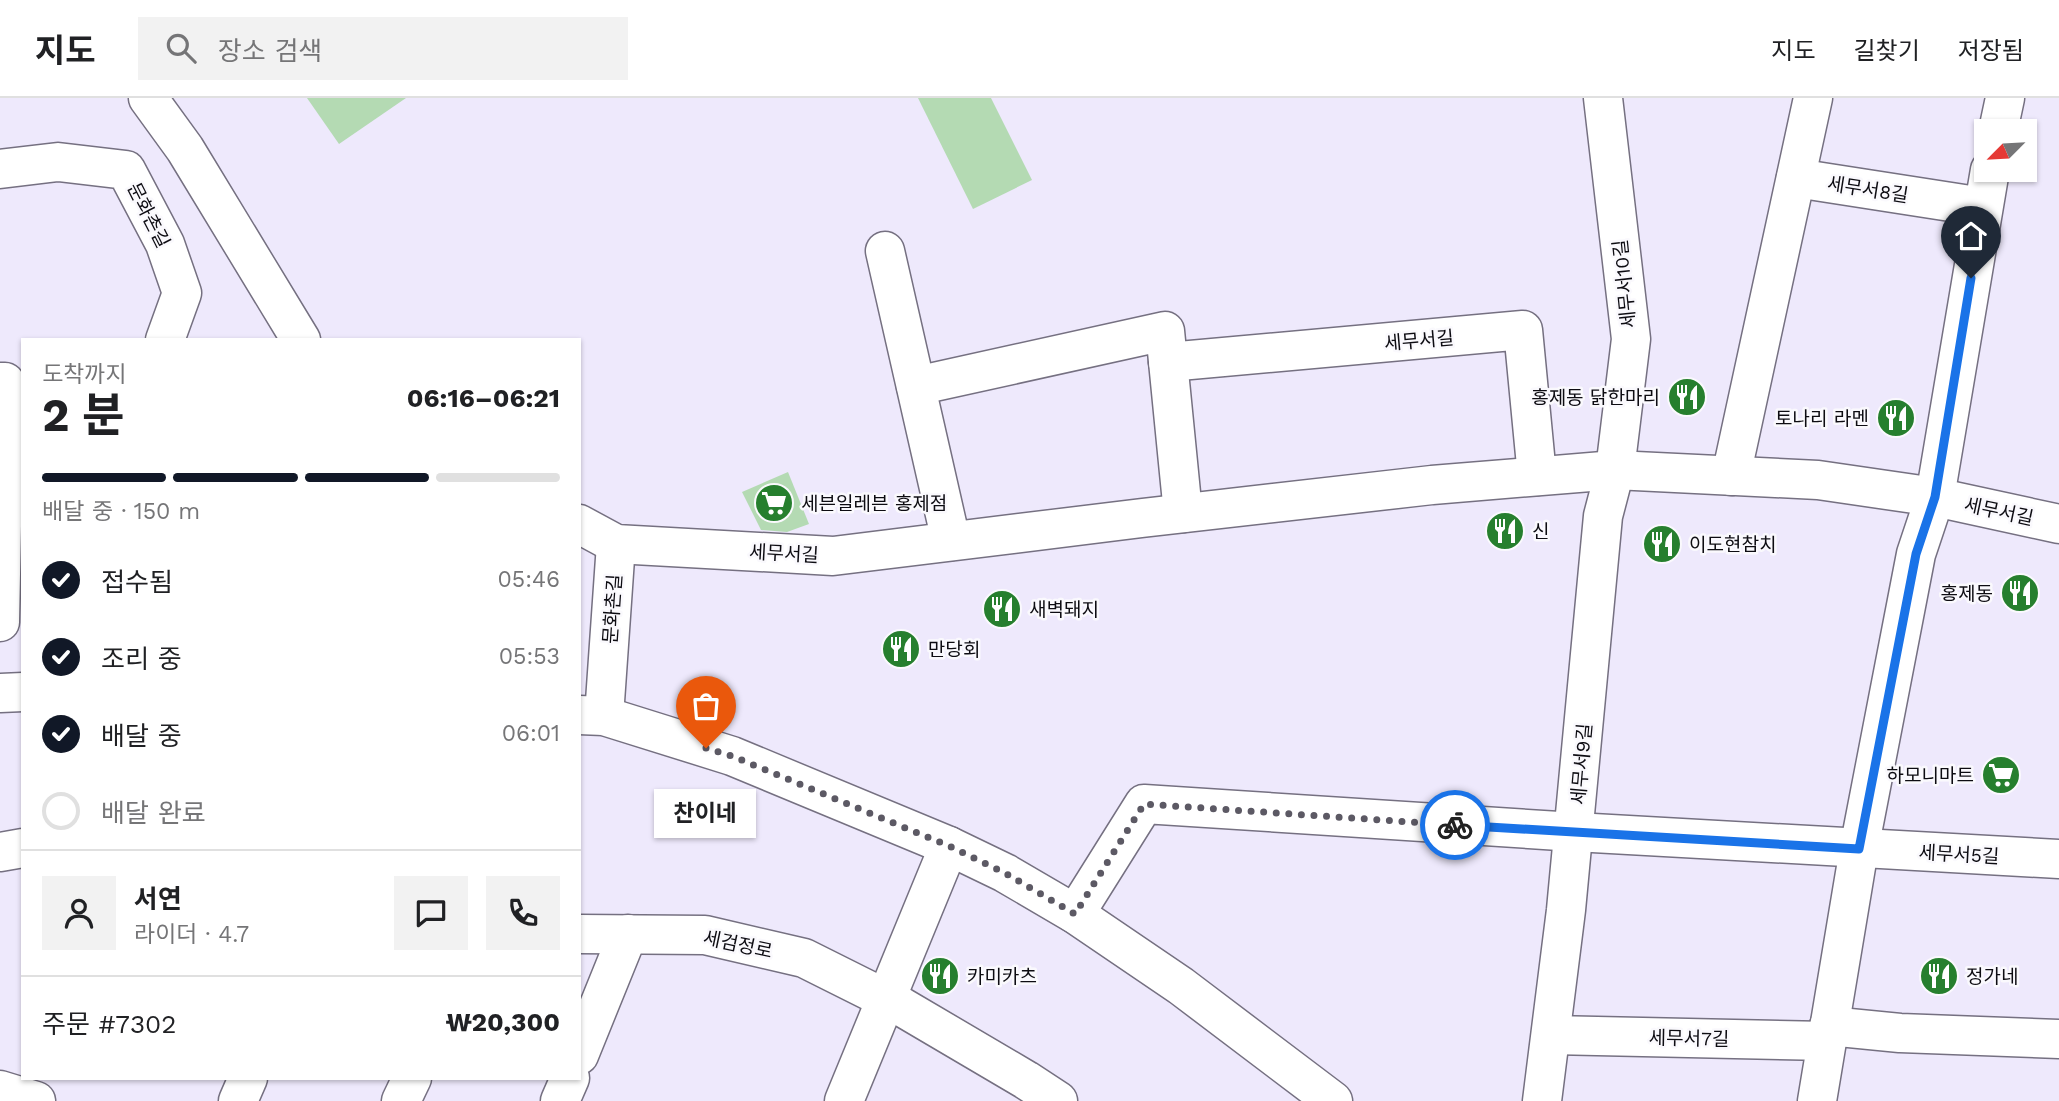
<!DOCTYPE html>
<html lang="ko">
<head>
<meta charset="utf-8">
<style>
	:root { --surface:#fff; --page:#f2f2f2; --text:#202124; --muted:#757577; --line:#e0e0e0; --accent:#111827 }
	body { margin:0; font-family:"Work Sans","Noto Sans KR",sans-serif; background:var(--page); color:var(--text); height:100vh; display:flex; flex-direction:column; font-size:26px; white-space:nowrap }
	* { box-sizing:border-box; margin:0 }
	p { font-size:23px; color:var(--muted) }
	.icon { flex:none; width:38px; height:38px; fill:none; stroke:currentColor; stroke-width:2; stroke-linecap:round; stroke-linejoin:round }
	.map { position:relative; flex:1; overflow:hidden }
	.side { position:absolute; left:21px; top:240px; width:560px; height:742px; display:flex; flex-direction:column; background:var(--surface); border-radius:0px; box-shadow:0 2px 5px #0004 }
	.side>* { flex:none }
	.needle { width:46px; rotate:246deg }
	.fabs { position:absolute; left:1974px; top:21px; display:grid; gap:14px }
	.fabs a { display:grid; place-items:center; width:63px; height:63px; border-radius:0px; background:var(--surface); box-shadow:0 2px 5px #0004; font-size:35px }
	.pin { position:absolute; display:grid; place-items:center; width:60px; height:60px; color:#fff; margin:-72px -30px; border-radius:50% 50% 50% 0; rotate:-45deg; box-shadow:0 0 7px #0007 }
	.pin .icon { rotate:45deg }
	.courier { position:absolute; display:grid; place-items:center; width:70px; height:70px; margin:-35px; border:5px solid #1a73e8; border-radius:50%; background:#fff; color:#222; box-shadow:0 2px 9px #0007 }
	.bubble { position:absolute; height:49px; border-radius:0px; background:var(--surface); box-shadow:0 2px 5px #0004; font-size:23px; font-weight:700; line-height:49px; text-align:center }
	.overview em { font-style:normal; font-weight:700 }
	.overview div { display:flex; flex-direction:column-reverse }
	.overview { display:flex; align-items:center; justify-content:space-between; height:119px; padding:0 21px }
	h1 { font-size:46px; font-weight:700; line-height:52px }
	.bar { display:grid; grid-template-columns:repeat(4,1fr); gap:10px 7px; align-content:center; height:84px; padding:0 21px }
	.bar i { height:9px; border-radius:5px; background:var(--line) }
	.bar .on { background:var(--accent) }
	.bar p { grid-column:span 4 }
	.line { display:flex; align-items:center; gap:18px; padding:0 21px; border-top:2px solid var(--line) }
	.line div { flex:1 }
	.round { display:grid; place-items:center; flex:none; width:74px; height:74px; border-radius:0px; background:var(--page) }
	ol { padding:0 21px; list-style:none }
	li { display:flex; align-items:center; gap:21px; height:77px }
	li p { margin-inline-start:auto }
	li .icon { padding:7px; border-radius:50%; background:var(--accent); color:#fff; stroke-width:4 }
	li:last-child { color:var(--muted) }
	li i { width:38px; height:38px; border:4px solid var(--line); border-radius:50% }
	header { display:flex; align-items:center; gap:42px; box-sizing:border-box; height:98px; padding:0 35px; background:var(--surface); border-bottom:2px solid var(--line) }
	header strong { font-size:33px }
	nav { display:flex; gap:38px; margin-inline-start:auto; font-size:24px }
	.search { width:490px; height:63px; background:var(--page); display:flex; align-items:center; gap:18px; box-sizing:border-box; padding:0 24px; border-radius:0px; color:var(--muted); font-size:26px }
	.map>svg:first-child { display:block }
	.building { fill:#b4dab3 }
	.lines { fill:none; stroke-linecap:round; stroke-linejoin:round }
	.minor-casing { stroke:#757081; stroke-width:41 }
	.major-casing { stroke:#757081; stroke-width:41 }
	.minor { stroke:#fff; stroke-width:38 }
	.major { stroke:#fff; stroke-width:38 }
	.done { stroke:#5c5964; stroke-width:7; stroke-dasharray:0 12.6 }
	.route { stroke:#1a73e8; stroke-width:9 }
	.labels { text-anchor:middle; stroke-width:5; stroke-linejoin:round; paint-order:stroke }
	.street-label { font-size:19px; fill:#0d0c12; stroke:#faf9fd }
	.poi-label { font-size:19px; fill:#0d0c12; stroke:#faf9fd; text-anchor:start }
</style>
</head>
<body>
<header>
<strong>지도</strong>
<div class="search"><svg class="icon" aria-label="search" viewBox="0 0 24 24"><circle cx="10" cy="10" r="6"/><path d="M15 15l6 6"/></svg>장소 검색</div>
<nav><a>지도</a><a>길찾기</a><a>저장됨</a></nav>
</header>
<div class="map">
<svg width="2059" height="1003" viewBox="0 0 2059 1003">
	<rect width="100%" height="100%" fill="#eee9fc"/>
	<!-- building -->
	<g class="building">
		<path d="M307,0H406L339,46Z"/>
		<path d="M918,0H991L1032,82L973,111Z"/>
		<path d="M788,374L809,426L787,434L761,432L742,394Z"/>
	</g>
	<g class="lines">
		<defs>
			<g id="minor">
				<path d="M148,0L185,51L301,242"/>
				<path d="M1998,33L2005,0"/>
				<path d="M0,71L58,64L126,72L165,146L182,195L165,242"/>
				<path d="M1796,80L1983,109"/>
				<path d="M885,153L951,443"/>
				<path d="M1168,264L1523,232L1537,378"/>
				<path d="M0,284H5L0,524"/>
				<path d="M916,288L1165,233L1183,415"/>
				<path d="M1731,378L1813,0"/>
				<path d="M579,426L616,446L833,458L1142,420L1432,387L1615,372L1818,382L1935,399L2059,426"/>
				<path d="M604,618L616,446"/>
				<path d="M0,754L23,750"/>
				<path d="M1075,816L1144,706L1575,734L2059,761"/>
				<path d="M579,836L705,837L804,860L902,909L1026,982L1058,1003"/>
				<path d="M1829,928L1900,935L2059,941"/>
				<path d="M1551,937L1827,943"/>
				<path d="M579,957L628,836"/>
				<path d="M0,992L36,1003"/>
				<path d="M238,1003L248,980"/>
				<path d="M401,1003L412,980"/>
				<path d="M560,1003L570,980"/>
				<path d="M844,1003L949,748"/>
				<path d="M1542,1003L1566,812L1603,418L1615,372L1631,241L1603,0"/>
				<path d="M1817,1003L1859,751L1916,456L1935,399L1990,72"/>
			</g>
			<g id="major">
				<path d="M0,595L23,594"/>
				<path d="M579,617L604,618L732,658L949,748L1005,775L1075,816L1181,888L1333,1003"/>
			</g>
		</defs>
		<!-- minor casing -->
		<use href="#minor" class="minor-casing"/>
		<!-- major casing -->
		<use href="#major" class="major-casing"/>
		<!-- minor -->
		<use href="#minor" class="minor"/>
		<!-- major -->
		<use href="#major" class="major"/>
	</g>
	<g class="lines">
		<!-- done -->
		<path class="done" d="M706,650L732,658L949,748L1005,775L1075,816L1144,706L1455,727"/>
		<!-- route -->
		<path class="route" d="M1455,727L1859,751L1916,456L1935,399L1971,180"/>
	</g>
	<!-- icons -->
	<defs>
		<symbol id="restaurant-disc" viewBox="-11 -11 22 22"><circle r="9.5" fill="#267f2e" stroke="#faf9fd"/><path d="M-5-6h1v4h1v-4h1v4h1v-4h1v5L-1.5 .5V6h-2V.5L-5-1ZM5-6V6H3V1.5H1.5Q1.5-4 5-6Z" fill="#fff"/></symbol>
		<symbol id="supermarket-disc" viewBox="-11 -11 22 22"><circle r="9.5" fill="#267f2e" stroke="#faf9fd"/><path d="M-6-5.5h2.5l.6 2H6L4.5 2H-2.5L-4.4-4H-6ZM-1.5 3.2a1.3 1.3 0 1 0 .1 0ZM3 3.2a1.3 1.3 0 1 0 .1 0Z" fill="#fff"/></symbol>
	</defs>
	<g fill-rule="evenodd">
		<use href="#restaurant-disc" x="1665" y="277" width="44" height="44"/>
		<use href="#restaurant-disc" x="1874" y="298" width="44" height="44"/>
		<use href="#supermarket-disc" x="752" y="383" width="44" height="44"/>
		<use href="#restaurant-disc" x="1483" y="411" width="44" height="44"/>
		<use href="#restaurant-disc" x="1640" y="424" width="44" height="44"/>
		<use href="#restaurant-disc" x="1998" y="473" width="44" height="44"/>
		<use href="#restaurant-disc" x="980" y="489" width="44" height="44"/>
		<use href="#restaurant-disc" x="879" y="529" width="44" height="44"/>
		<use href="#supermarket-disc" x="1979" y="655" width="44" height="44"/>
		<use href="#restaurant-disc" x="918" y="856" width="44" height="44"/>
		<use href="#restaurant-disc" x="1917" y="856" width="44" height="44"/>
	</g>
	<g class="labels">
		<!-- street labels -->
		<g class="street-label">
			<text transform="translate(1868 91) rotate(9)" y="7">세무서8길</text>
			<text transform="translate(149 117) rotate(63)" y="7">문화촌길</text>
			<text transform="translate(1624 186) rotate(-96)" y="7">세무서10길</text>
			<text transform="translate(1419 242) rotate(-5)" y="7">세무서길</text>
			<text transform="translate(1999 413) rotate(12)" y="7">세무서길</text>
			<text transform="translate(784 455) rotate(3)" y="7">세무서길</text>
			<text transform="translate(612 511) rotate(-86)" y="7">문화촌길</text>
			<text transform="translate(1581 666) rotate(-85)" y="7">세무서9길</text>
			<text transform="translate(1959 756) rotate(3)" y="7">세무서5길</text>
			<text transform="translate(738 846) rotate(12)" y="7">세검정로</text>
			<text transform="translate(1689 940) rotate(1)" y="7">세무서7길</text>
		</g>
		<!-- poi labels -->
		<g class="poi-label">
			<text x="1660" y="306" text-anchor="end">홍제동 닭한마리</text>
			<text x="1869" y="327" text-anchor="end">토나리 라멘</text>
			<text x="801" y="412">세븐일레븐 홍제점</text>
			<text x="1532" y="440">신</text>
			<text x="1689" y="453">이도현참치</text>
			<text x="1993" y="502" text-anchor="end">홍제동</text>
			<text x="1029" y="518">새벽돼지</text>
			<text x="928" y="558">만당회</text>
			<text x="1974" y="684" text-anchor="end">하모니마트</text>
			<text x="967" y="885">카미카츠</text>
			<text x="1966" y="885">정가네</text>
		</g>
	</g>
</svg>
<div class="fabs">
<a><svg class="needle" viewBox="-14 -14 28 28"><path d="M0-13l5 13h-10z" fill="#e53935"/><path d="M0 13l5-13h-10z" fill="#757577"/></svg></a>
</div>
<div class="pin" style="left:706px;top:650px;background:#ea580c"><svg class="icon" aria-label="bag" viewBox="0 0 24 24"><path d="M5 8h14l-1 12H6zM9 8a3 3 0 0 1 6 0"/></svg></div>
<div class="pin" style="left:1971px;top:180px;background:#1f2937"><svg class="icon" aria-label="home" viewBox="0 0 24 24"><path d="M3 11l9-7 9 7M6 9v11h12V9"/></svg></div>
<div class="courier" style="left:1455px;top:727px"><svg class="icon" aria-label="bike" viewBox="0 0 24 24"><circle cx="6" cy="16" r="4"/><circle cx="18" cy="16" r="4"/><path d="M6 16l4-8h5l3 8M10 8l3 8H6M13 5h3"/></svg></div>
<div class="bubble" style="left:654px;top:691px;width:102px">찬이네</div>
<section class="side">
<div class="overview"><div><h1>2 분</h1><p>도착까지</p></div><em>06:16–06:21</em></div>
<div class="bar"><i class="on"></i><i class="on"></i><i class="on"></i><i></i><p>배달 중 · 150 m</p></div>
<ol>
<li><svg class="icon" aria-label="check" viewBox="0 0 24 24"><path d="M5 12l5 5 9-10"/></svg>접수됨<p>05:46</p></li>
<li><svg class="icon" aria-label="check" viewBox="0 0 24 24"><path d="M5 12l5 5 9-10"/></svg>조리 중<p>05:53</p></li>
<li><svg class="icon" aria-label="check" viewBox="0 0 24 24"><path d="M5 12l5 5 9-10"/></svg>배달 중<p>06:01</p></li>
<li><i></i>배달 완료</li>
</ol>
<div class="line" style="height:126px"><a class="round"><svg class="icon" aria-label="person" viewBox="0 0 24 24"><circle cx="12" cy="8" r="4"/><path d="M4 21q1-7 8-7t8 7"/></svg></a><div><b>서연</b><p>라이더 · 4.7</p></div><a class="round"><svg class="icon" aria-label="chat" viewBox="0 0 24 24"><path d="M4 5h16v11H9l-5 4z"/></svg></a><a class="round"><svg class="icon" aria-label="phone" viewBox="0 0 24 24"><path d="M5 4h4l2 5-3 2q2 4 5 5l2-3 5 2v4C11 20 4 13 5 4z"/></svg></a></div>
<div class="line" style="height:91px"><div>주문 #7302</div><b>₩20,300</b></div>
</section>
</div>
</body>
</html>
